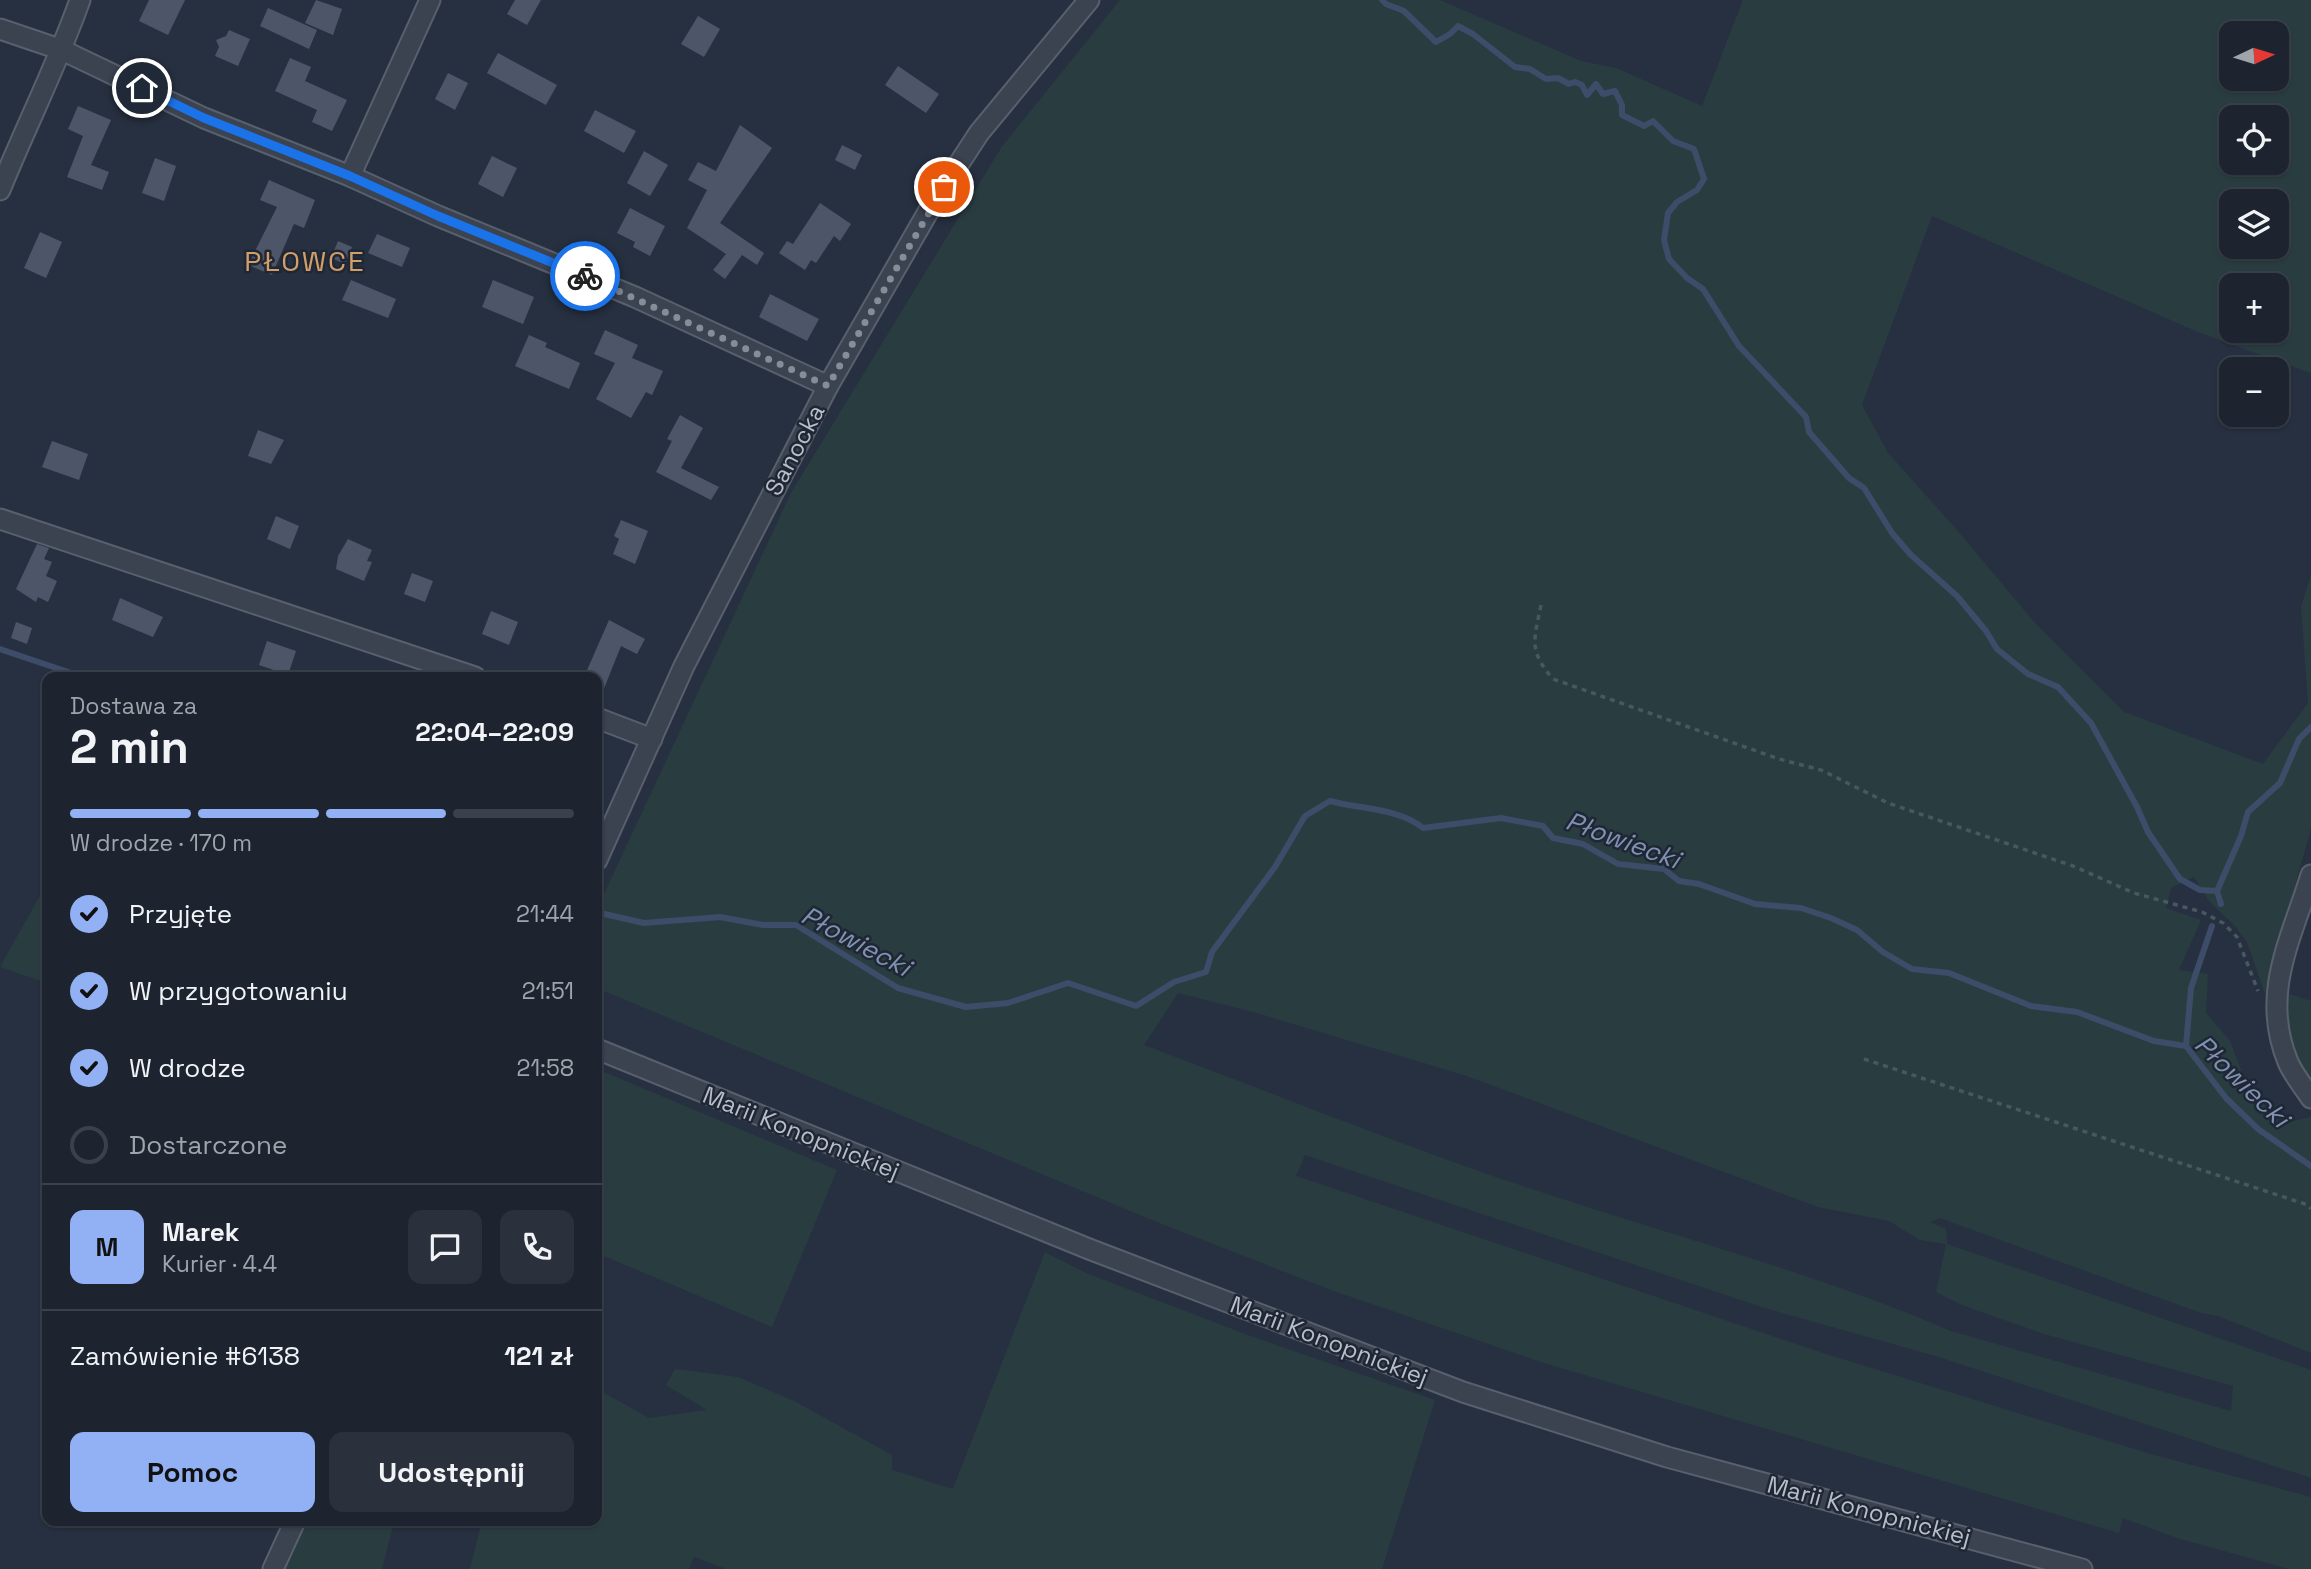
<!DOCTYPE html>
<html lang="pl">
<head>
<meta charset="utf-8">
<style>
	:root { --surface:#1d2430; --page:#2a303c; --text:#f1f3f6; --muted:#a0a4ab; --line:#3b414c; --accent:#92b1f5 }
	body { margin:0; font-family:"Space Grotesk",sans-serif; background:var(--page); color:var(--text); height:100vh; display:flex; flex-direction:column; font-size:26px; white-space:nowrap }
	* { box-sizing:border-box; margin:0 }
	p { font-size:23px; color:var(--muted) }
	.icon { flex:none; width:38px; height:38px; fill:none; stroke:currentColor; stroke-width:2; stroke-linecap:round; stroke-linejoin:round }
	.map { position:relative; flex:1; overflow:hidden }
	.panel { position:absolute; left:42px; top:672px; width:560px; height:854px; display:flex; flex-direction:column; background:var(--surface); border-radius:14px; box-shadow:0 2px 5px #0004,0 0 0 2px var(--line) }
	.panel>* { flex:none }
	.needle { width:46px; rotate:86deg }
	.fabs { position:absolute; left:2219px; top:21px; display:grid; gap:14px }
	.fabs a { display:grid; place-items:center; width:70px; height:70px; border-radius:14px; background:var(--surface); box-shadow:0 2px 5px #0004,0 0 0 2px var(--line); font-size:35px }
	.pin { position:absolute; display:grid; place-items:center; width:60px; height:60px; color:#fff; margin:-30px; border:4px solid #fff; border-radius:50%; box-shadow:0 2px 7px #0007 }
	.courier { position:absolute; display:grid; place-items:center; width:70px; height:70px; margin:-35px; border:5px solid #1a73e8; border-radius:50%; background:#fff; color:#222; box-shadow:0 2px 9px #0007 }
	.headline em { font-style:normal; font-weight:700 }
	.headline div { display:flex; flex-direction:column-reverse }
	.headline { display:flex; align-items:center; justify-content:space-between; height:119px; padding:0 28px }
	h1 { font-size:46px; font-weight:700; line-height:52px }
	.bar { display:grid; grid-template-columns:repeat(4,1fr); gap:10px 7px; align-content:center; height:84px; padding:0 28px }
	.bar i { height:9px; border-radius:5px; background:var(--line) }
	.bar .on { background:var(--accent) }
	.bar p { grid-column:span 4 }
	.line { display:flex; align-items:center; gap:18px; padding:0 28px; border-top:2px solid var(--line) }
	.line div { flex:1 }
	.round { display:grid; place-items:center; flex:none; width:74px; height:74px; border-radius:14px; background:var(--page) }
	ol { padding:0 28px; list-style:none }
	li { display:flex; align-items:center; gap:21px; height:77px }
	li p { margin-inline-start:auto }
	li .icon { padding:7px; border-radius:50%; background:var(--accent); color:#111; stroke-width:4 }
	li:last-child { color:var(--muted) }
	li i { width:38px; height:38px; border:4px solid var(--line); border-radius:50% }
	.primary-button { display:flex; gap:14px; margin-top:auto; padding:14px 28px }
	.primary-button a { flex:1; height:80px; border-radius:14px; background:var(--accent); color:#111; font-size:28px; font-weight:700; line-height:80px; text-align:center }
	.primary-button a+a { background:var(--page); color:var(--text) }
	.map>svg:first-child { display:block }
	.green { fill:#293d41; fill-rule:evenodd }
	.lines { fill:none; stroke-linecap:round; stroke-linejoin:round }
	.stream { stroke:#3d4c68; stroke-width:6 }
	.building { fill:#4d5669 }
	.minor-casing { stroke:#58606d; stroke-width:23 }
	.path { stroke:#47595e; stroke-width:3.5; stroke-dasharray:5 5; stroke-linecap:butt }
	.minor { stroke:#3b4250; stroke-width:19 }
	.done { stroke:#858c9a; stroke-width:7; stroke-dasharray:0 12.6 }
	.route { stroke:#1a73e8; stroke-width:9 }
	.labels { text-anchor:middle; stroke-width:5; stroke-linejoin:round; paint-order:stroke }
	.street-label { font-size:24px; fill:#b7bdca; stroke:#1f2735 }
	.water-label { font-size:26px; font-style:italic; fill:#8091b1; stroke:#1f2735 }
	.quarter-label { font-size:28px; letter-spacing:2px; fill:#d29e6a; stroke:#1f2735 }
</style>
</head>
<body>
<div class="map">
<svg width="2311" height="1569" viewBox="0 0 2311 1569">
	<rect width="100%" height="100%" fill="#273040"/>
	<!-- green -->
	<g class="green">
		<path d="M1120,0H1440L1581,61L1616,68L1702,106L1743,0H2311V373L2198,332L1932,216L1862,405L1888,453L1956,529L2036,624L2124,712L2263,764L2308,703L2301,607L2311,575V828L2265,994L2247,942L2235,926L2209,901L2194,877L2171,888L2166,908L2201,920L2179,970L2208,974L2206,1013L2230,1041L2245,1080L2279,1124L2311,1117V1353L2218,1316L2201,1313L1940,1218L1930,1222L1946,1229L1947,1244L2311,1370V1478L1939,1357L1765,1308L1305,1155L1296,1176L1823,1353L2147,1453L2311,1497V1569H2289L2177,1538L2123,1518L2119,1533L1544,1363L1331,1290L1147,1218L597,988V909L791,493L1001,148ZM2231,33H2277V79H2231ZM2231,117H2277V163H2231ZM2231,201H2277V247H2231ZM2231,285H2277V331H2231ZM1178,993L1257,1013L1464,1075L1818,1207L1889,1221L1920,1240L1946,1244L1936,1292L1962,1305L2044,1334L2233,1386L2231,1411L1951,1331C1823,1276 1688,1240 1556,1197C1417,1152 1281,1096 1144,1045Z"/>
		<path d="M47,883V983L0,967Z"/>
		<path d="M2286,993L2311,1001V1082C2289,1055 2284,1027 2286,993Z"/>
		<path d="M597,1069L837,1170L772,1327L597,1253Z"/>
		<path d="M1045,1252L1086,1273L1245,1334L1435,1400L1382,1569H726L694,1557L689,1569H470L482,1521H597V1389L649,1418L707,1410L666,1385L675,1369L738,1377L794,1401L892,1455V1470L953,1489Z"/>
		<path d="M306,1521H394L382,1569H284Z"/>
	</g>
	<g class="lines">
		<!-- stream -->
		<g class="stream">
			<path d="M1382,0L1386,4L1404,11L1436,42L1450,34L1458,26L1473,34L1515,67L1530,69L1546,79L1558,78L1569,84L1575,82L1582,85L1587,95L1596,84L1603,94L1615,91L1622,105V115L1644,126L1653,121L1673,141L1694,149L1704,179L1697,190L1677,202L1668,213L1664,240L1669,259L1687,278L1703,289L1739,346L1806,417L1809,432L1849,478L1864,488L1892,533L1911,555L1957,596L1986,631L1997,649L2028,674L2058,687L2091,723L2137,807L2148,832L2180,879L2200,890L2217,891L2221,904"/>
			<path d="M0,649L83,677"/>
			<path d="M2217,891L2241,836L2248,812L2280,783L2299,739L2311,727"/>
			<path d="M600,913L644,923L720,917L763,925H796L898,988L966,1007L1008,1003L1068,983L1136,1006L1174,982L1206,972L1212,952L1275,867L1305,816L1330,801C1359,809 1399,808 1423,828L1501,818L1543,826L1553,838L1583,844L1618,864L1664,869L1679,881L1699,884L1755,904L1801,908L1831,918L1857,930L1883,952L1912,969L1949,973L2031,1006L2077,1012L2154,1041L2186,1046L2226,1098L2258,1129L2311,1166"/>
			<path d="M2186,1046L2191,988L2212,926"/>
		</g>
	</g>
	<!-- building -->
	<g class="building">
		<path d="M149,0H185L168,35L139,21Z"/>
		<path d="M316,0L342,9L333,35L305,23Z"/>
		<path d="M515,0H541L527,25L507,14Z"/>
		<path d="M268,8L317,30L309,49L260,26Z"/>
		<path d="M698,16L720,29L704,57L681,44Z"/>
		<path d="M229,30L250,39L238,66L215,56L219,47L216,40L226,36Z"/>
		<path d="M498,53L557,85L546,105L487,73Z"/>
		<path d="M290,58L311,67L305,81L347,100L332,131L312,122L317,110L275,91Z"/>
		<path d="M898,66L939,94L926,113L885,85Z"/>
		<path d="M448,73L468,83L455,110L435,99Z"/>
		<path d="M78,106L111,120L91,165L109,172L102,190L67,177L83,136L68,129Z"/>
		<path d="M595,110L636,131L624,153L584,131Z"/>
		<path d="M740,125L772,148L720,223L764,253L757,265L742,255L725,279L713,270L726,254L687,228L707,190L688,180L698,162L716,171Z"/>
		<path d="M842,145L862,155L855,170L835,160Z"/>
		<path d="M644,151L668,165L650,196L627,183Z"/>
		<path d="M492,156L517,168L503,197L478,184Z"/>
		<path d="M155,158L176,166L164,201L142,193Z"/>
		<path d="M269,180L315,200L304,228L294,224L272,275L248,265L277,207L260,200Z"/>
		<path d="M820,203L851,224L840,241L834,236L816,263L811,260L805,270L779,253L787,241L793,244Z"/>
		<path d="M630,208L665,226L650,256L633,247L635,242L617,233Z"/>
		<path d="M40,232L62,242L46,278L24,268Z"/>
		<path d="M377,234L410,248L402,267L368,253Z"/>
		<path d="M338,241L352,247L345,264L331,258Z"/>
		<path d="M351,280L396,299L388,318L342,300Z"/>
		<path d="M493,280L534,297L523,324L482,307Z"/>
		<path d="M770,294L819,319L807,341L759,317Z"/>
		<path d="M605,330L638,345L632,358L663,371L652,395L646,392L631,418L596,399L615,363L594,354Z"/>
		<path d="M529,335L547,343L545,347L580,363L569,389L515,366Z"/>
		<path d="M680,415L703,428L681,468L719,487L711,500L656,472L672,441L667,439Z"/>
		<path d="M258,430L284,440L271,464L248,456Z"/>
		<path d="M52,441L88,454L79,480L42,467Z"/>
		<path d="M276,516L299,526L290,549L267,539Z"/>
		<path d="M621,520L648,531L635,564L613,554L619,539L614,536Z"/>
		<path d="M348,539L372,550L367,561L372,562L364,581L336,569L338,556Z"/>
		<path d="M37,544L49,548L44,559L52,562L46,576L57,581L48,602L38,597L36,602L16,589Z"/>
		<path d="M412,573L433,581L425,602L404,594Z"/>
		<path d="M120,598L163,617L153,637L112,620Z"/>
		<path d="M491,611L518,622L509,645L482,634Z"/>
		<path d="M609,620L645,639L637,654L621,646L597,706V677H584Z"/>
		<path d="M16,622L32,628L27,644L11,638Z"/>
		<path d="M267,641L296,651L288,675L259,665Z"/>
	</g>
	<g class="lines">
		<defs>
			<g id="minor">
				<path d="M0,29L62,50L204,118L350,176L430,0"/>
				<path d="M350,176L438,216L635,297L828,386"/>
				<path d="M0,190C26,126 57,65 80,0"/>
				<path d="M0,519L475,677"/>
				<path d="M597,718L652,739"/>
				<path d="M597,860L684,666L828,386L932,205L979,133L1089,0"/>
				<path d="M2311,875C2291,940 2260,994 2288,1062C2293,1074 2303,1086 2311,1098"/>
				<path d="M597,1049L1089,1249L1463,1392L1667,1457L2082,1569"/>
				<path d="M273,1569L295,1521"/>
			</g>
		</defs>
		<!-- minor casing -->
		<use href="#minor" class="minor-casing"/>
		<!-- path -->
		<g class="path">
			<path d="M1541,605C1534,640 1528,650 1553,679L1779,759L1821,770L1888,803L2073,866L2134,893L2202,912L2223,923L2237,937L2258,991"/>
			<path d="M1864,1059L2308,1205L2311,1209"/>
		</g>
		<!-- minor -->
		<use href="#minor" class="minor"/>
	</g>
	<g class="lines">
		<!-- done -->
		<path class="done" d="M585,276L828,386L944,187"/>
		<!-- route -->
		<path class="route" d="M142,88L204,118L350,176L438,216L585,276"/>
	</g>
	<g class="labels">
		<!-- street labels -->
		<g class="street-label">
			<text transform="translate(795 450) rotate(-62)" y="8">Sanocka</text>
			<text transform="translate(801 1133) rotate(22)" y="8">Marii Konopnickiej</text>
			<text transform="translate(1329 1341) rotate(21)" y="8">Marii Konopnickiej</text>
			<text transform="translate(1869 1511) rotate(15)" y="8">Marii Konopnickiej</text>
		</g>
		<!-- water labels -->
		<g class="water-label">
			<text transform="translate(1623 840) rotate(20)" y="9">Płowiecki</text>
			<text transform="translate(856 941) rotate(28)" y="9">Płowiecki</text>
			<text transform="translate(2242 1081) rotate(44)" y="9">Płowiecki</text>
		</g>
		<!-- quarter labels -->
		<g class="quarter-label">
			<text x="305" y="271">PŁOWCE</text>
		</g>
	</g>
</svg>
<div class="fabs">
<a><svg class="needle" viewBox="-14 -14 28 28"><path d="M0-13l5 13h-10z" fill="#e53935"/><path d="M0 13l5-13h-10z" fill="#a0a4ab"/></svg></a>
<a><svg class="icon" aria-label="locate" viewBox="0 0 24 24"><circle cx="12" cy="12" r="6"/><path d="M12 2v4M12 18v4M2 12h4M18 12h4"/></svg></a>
<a><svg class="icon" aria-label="layers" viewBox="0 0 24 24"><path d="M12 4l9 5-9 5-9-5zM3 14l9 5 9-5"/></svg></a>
<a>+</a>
<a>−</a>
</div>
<div class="pin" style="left:944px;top:187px;background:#ea580c"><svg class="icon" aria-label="bag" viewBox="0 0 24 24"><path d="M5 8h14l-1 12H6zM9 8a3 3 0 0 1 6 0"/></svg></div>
<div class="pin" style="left:142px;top:88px;background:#1f2937"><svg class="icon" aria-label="home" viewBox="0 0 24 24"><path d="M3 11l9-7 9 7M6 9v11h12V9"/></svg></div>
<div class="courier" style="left:585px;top:276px"><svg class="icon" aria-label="bike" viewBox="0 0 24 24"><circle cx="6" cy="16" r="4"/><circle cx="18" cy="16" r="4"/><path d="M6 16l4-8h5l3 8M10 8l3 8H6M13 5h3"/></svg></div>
<section class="panel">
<div class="headline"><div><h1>2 min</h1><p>Dostawa za</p></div><em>22:04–22:09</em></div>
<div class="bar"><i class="on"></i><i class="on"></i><i class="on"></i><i></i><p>W drodze · 170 m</p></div>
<ol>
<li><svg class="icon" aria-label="check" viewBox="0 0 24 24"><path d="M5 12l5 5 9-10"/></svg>Przyjęte<p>21:44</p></li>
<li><svg class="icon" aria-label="check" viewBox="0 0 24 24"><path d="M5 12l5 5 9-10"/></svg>W przygotowaniu<p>21:51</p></li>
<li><svg class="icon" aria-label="check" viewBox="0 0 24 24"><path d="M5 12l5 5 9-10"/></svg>W drodze<p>21:58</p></li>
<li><i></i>Dostarczone</li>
</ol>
<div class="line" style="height:126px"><b class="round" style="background:var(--accent);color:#111">M</b><div><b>Marek</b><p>Kurier · 4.4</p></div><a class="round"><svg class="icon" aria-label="chat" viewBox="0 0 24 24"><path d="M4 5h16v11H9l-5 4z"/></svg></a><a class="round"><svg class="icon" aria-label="phone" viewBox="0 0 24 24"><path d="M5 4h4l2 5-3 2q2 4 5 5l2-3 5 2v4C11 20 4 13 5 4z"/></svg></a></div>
<div class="line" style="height:91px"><div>Zamówienie #6138</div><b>121 zł</b></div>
<div class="primary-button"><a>Pomoc</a><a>Udostępnij</a></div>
</section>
</div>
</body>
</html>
